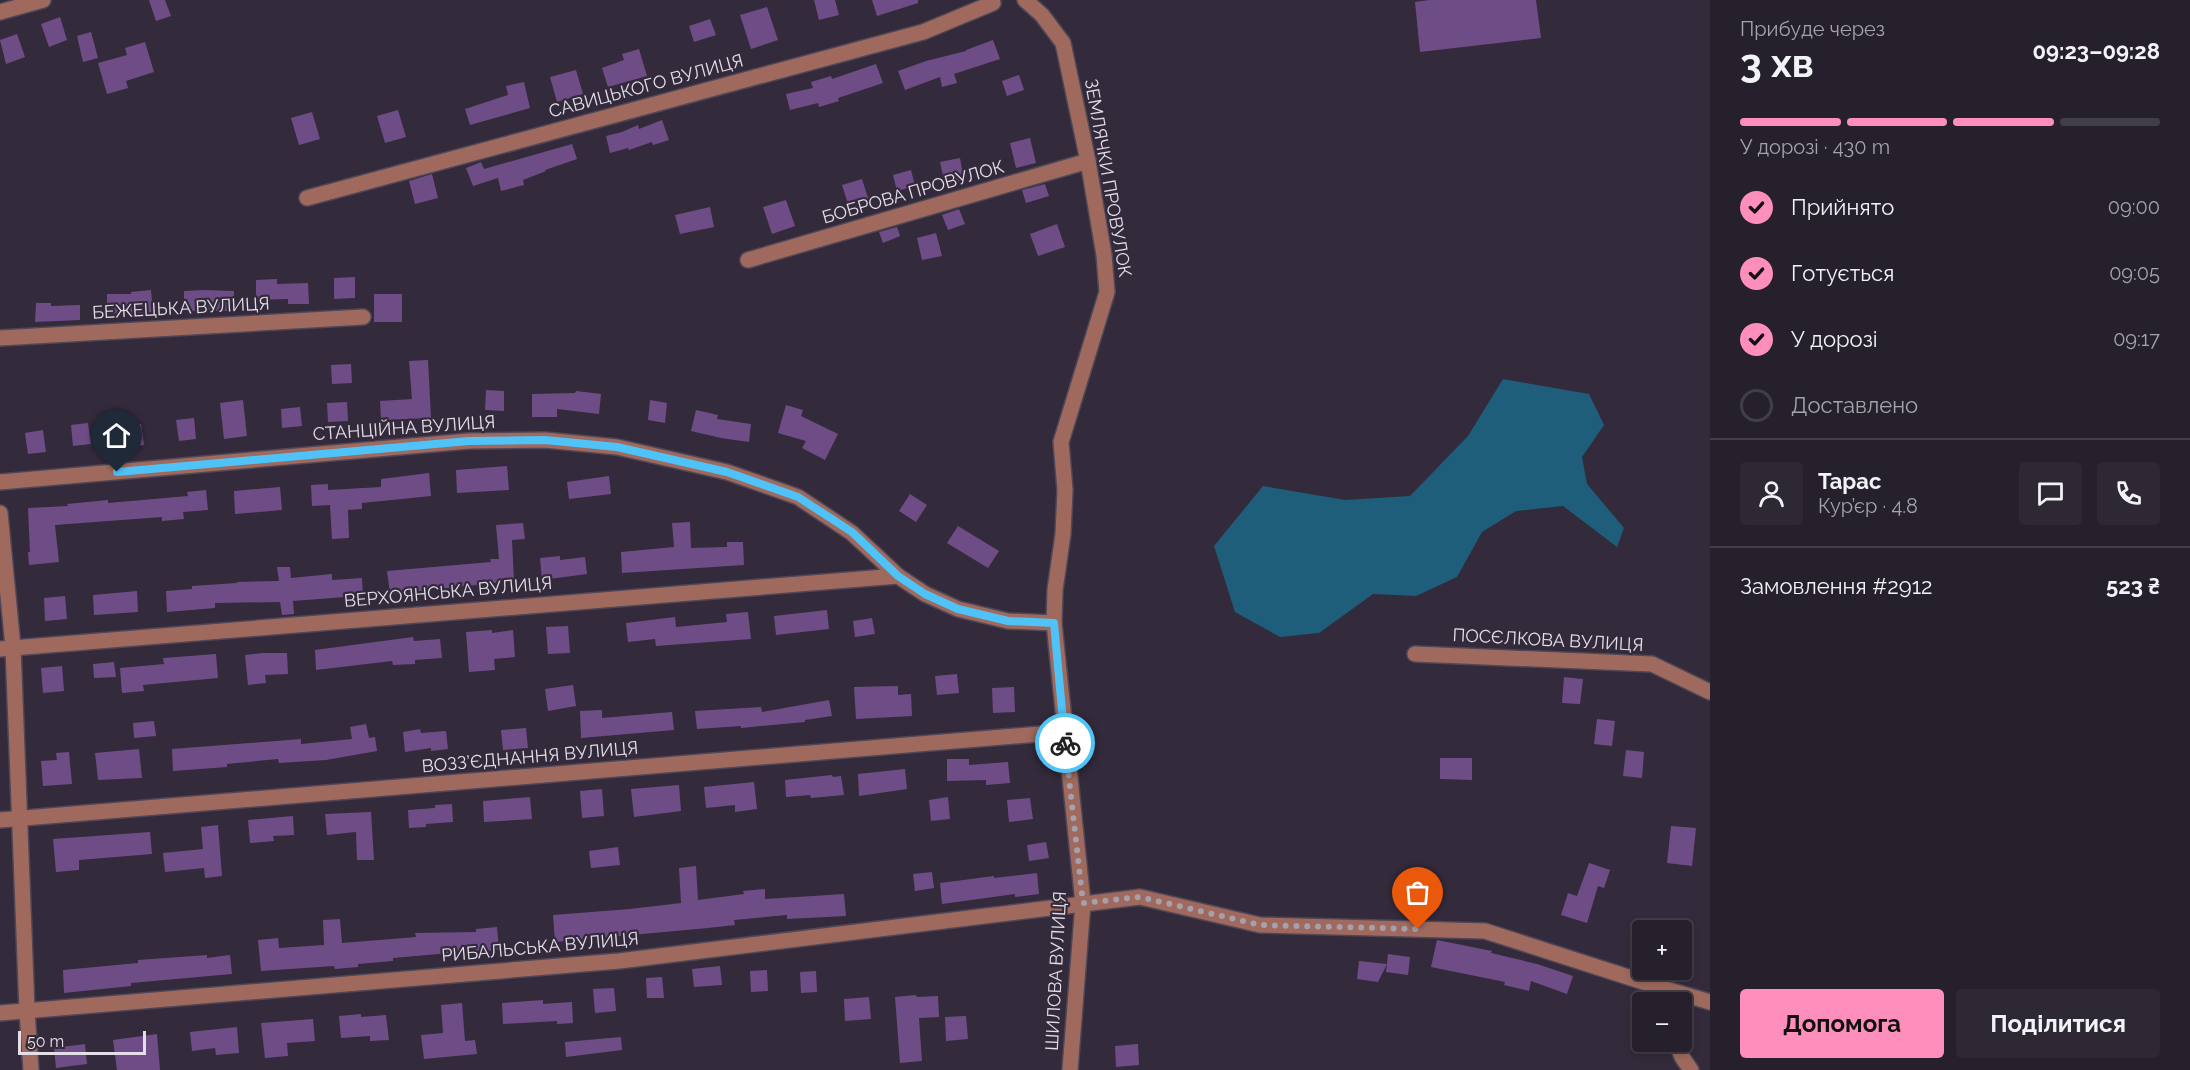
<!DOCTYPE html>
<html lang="uk">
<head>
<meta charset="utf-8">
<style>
	:root { --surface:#26202c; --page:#2e2834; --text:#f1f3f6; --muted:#a4a3a9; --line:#423e48; --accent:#fe8ebb }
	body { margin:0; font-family:Raleway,sans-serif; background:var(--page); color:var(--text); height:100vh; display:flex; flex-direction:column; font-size:22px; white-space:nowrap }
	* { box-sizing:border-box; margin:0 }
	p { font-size:20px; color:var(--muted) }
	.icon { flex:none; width:33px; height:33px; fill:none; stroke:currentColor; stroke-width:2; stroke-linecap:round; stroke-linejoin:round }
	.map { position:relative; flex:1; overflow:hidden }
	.details { display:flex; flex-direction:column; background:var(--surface); width:480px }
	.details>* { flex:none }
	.controls { position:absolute; left:1632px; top:920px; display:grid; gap:12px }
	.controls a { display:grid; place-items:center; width:60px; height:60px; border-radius:6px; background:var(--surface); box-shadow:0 3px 9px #0003,0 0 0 2px var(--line); font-size:30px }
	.scale { position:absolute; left:18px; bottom:15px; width:128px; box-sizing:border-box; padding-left:6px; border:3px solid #e4dee9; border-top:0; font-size:16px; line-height:21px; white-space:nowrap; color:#e4dee9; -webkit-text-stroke:4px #332a3b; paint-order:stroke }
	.pin { position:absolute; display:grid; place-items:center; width:51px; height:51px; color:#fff; margin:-62px -26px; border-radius:50% 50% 50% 0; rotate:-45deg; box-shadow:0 0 6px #0007 }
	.pin .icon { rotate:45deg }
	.courier { position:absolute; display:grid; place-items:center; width:60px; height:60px; margin:-30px; border:4px solid #4fc3f7; border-radius:50%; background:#fff; color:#222; box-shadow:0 2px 8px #0007 }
	.headline em { font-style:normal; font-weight:700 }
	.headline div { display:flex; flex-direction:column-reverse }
	.headline { display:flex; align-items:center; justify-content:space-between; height:102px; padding:0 30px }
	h1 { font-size:39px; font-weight:700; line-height:45px }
	.bar { display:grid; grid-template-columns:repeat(4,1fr); gap:9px 6px; align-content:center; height:72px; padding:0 30px }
	.bar i { height:8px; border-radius:4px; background:var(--line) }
	.bar .active { background:var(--accent) }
	.bar p { grid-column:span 4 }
	.line { display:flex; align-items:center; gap:15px; padding:0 30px; border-top:2px solid var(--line) }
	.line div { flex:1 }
	.round { display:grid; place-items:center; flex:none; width:63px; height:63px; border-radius:6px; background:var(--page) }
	ol { padding:0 30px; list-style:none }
	li { display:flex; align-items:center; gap:18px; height:66px }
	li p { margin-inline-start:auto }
	li .icon { padding:6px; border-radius:50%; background:var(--accent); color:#111; stroke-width:4 }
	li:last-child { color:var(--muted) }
	li i { width:33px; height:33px; border:3px solid var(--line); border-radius:50% }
	.button { display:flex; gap:12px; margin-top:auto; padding:12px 30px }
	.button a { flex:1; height:69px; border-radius:6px; background:var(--accent); color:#111; font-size:24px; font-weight:700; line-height:69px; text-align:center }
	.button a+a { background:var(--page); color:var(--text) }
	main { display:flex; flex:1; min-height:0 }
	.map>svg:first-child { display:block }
	.water { fill:#1e5e7b }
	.building { fill:#6e4d87 }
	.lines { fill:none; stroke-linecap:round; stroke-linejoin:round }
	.minor-casing { stroke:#4f4757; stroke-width:18 }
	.minor { stroke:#9f6a5d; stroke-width:15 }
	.done { stroke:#a69fac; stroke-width:6; stroke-dasharray:0 10.8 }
	.route { stroke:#4fc3f7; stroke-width:8 }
	.labels { text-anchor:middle; stroke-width:4.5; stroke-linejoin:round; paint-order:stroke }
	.street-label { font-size:18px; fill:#e4dee9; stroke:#332a3b }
</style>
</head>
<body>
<main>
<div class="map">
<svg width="1710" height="1070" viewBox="0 0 1710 1070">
	<rect width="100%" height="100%" fill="#332a3b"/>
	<!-- water -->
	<path class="water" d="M1503,379L1589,394L1604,425L1582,457L1587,484L1624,528L1617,547L1563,506L1516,511L1482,532L1457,577L1416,596L1373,594L1319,633L1280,637L1235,612L1214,546L1263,486L1345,500L1410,496L1468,436Z"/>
	<!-- building -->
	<g class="building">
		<path d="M149,0H165L171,16L156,21Z"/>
		<path d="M814,0H835L839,15L819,20Z"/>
		<path d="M872,0H918V3L877,16Z"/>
		<path d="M1429,0H1536L1541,38L1420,52L1415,2Z"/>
		<path d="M767,7L778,40L751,49L740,15Z"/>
		<path d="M60,17L67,40L49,47L41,24Z"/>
		<path d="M710,19L716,35L694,42L689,26Z"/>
		<path d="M91,32L98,58L83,62L77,36Z"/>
		<path d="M17,34L25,57L6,64L0,40Z"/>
		<path d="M993,40L1000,59L954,74L957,83L942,87L940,77L905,90L898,71L926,61L966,51V50Z"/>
		<path d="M145,42L154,72L126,81L128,88L107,94L98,63L127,55L125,48Z"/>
		<path d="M639,49L647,76L608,87L602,68L624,60L622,54Z"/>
		<path d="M876,64L883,83L838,98L839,101L819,107L818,103L790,110L786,94L813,88L811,82L831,76L832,79Z"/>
		<path d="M576,70L583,94L557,102L550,77Z"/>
		<path d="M1019,75L1024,90L1007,96L1002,81Z"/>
		<path d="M524,82L530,108L470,125L465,109L508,95L506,86Z"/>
		<path d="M398,110L406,137L385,143L377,116Z"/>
		<path d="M312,112L320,139L299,145L291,118Z"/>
		<path d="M662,120L669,140L653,145L652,142L629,150L628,148L610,153L606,136L622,132L638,125L639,129Z"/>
		<path d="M1030,138L1036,163L1016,168L1010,143Z"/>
		<path d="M572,144L577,159L545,170L546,171L523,180L524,185L501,191L498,178L473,186L466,168L481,162L484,169Z"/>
		<path d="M960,158L964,180L945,185L940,162Z"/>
		<path d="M911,170L915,186L897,191L893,175Z"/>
		<path d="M432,174L438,198L415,204L409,181Z"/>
		<path d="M862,179L869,201L849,207L842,185Z"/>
		<path d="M1045,184L1049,196L1026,203L1022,190Z"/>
		<path d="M786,200L795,226L772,234L763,207Z"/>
		<path d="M710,207L714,227L680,234L675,215Z"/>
		<path d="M959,209L965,224L948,230L942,215Z"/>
		<path d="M1057,224L1065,247L1038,256L1030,234Z"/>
		<path d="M897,227L900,236L883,243L879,232Z"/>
		<path d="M936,233L942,256L922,260L917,238Z"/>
		<path d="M355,277V298L334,299V278Z"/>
		<path d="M277,279V284L308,283L309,304H288V299L256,300V280Z"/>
		<path d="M151,290L153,313L107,314V294H131V292Z"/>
		<path d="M204,290L234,291V311H184V291Z"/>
		<rect x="374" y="294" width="28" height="28"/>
		<path d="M36,303H51V306L80,305V320L35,322Z"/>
		<path d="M428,360L431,418L381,420L380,401L412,399L409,361Z"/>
		<path d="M351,364L352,383L332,384L331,365Z"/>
		<path d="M486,390L504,391V411L485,410Z"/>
		<path d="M576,391L601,394L599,414L557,409V417H532V394L575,393Z"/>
		<path d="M243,400L247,436L224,439L220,403Z"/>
		<path d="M650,400L667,403L665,423L648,420Z"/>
		<path d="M347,402L348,421L328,422L327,403Z"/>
		<path d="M786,405L803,410L801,416L838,434L825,460L802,448L806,441L778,433Z"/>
		<path d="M300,407L302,426L282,428L281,409Z"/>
		<path d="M696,410L718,415L717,419L751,424L749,442L721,438L691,431Z"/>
		<path d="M194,418L196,439L179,441L176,420Z"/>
		<path d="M88,423L91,444L73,446L71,425Z"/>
		<path d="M141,424L144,445L126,447L123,426Z"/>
		<path d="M43,430L46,452L28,454L25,433Z"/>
		<path d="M507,466L509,490L457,493L456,470Z"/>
		<path d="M429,473L431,496L362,503V509L348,510L349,538L332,539L330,505L312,506L311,485L328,484V490L381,487V479Z"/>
		<path d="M609,476L611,494L569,499L567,482Z"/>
		<path d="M280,487L282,510L235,514L234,491Z"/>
		<path d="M206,490L208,510L183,512L184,519L162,521V517L55,525L59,562L29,565L28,552H30L28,508L68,506L67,504L108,500V503L188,496L187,492Z"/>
		<path d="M910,494L927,505L916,522L899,511Z"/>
		<path d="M690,522L691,548L727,547V542H743L744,565L622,573L621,552L674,547L672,523Z"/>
		<path d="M523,523L525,539L512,540L514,581L390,594L387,571L491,562L490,559H499L496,525Z"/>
		<path d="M958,526L999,551L988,568L947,543Z"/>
		<path d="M560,556V560L585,557L587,574L542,580L540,558Z"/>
		<path d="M277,567H290L291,578L332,574V580L362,578L363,598L346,599L345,597L293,601L294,614L282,615L280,602L215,603V608L167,612L166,591L192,589V586L237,583V582L279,581Z"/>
		<path d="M137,591L138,612L94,615L93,595Z"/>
		<path d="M65,596L67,619L45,621L44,598Z"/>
		<path d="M827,610L829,629L776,635L774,616Z"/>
		<path d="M748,612L751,639L656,646L655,639L628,642L626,623L675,617L676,627L727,622L726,614Z"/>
		<path d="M872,618L875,634L855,637L853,621Z"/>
		<path d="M568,626L570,653L548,654L546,627Z"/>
		<path d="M492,630V633L513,630L515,657L494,659L495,670L469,672L466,632Z"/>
		<path d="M413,637L414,641L440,639L442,658L415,660V664L393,665L392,661L316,670L315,650Z"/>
		<path d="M263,653H287L288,674L265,675L266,683L248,685L245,655Z"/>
		<path d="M216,654L218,678L143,685L144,691L122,693L120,668L164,664L163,658Z"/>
		<path d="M114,662L116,677L94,678L93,664Z"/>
		<path d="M62,666L64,691L43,693L41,668Z"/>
		<path d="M957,674L959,693L937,695L935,676Z"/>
		<path d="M1564,677L1583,679L1580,704L1562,703Z"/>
		<path d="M573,685L576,706L548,711L545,689Z"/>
		<path d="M898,686V695L911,694L912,716L856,719L854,687Z"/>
		<path d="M1014,687L1015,712L993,713L992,688Z"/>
		<path d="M829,700L832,716L805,720V722L741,728V726L697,729L695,711L761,707L762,712Z"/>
		<path d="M602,710V718L672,712L674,730L581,738L580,711Z"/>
		<path d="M1597,719L1615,721L1612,746L1594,744Z"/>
		<path d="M154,721L156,736L134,738L133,723Z"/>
		<path d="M366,724L369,738L375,737L377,751L326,760L279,763L278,759L227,764V767L173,771L172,749L301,739V744L352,739L350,727Z"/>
		<path d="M526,728L528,748L503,750L501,730Z"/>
		<path d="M420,729L421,733L446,731L448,749L431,751V748L405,752L403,732Z"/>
		<path d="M139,749L142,778L98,780L95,753Z"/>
		<path d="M1626,750L1644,752L1642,778L1623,776Z"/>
		<path d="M69,752L72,784L43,786L41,761L57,760L56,753Z"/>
		<path d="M1440,758H1472V780L1440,779Z"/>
		<path d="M947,759H969V765L1008,762L1010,783L986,785V780L947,781Z"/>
		<path d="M905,769L907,789L859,796L858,774Z"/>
		<path d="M832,775L833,777L841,776L844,795L811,798L810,795L786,797L785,780Z"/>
		<path d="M754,782L757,809L735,812V805L706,808L704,787Z"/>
		<path d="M679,785L681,811L634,817L631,789Z"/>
		<path d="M602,789L604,816L582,818L580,791Z"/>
		<path d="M530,797L532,819L484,822L483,801Z"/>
		<path d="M948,797L950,819L931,821L929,800Z"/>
		<path d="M1030,798L1033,819L1009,822L1007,800Z"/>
		<path d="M452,804L453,822L426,824V827L409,828L408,810L435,808V805Z"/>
		<path d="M371,812L374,860H357L356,832L327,835L325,814Z"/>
		<path d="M293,816L294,835L273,836L274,841L250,843L248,820Z"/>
		<path d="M218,825L222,876L205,878L204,868L165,872L163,853L203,849L201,827Z"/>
		<path d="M1671,826L1696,828L1692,866L1667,863Z"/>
		<path d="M150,832L152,854L79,860V870L56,872L53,839Z"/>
		<path d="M1046,842L1049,858L1029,861L1027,845Z"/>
		<path d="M618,847L620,865L591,868L589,851Z"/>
		<path d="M1589,863L1610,870L1604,888L1598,886L1587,923L1561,915L1568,893L1577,896Z"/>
		<path d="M696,866L698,900L744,894L743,891L765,889V899L844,894L846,916L787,919V915L734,920L735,925L708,928L555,942L553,915L630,909L681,903L679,868Z"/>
		<path d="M932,872L934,888L915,891L913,874Z"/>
		<path d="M1037,873L1039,894L1015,897V894L942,904L940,883L994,876V878Z"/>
		<path d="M340,919L342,943L416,937L415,933L476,932V929L497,927L499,950L471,952V956L450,957V953L393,958V961L358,964V967L335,969L334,966L261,971L258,940L278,938L279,948L324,945L323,920Z"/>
		<path d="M1437,940L1492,951L1491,953L1537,964L1573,976L1567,994L1531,981L1529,991L1504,985L1505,982L1431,967Z"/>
		<path d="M1388,954L1410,957L1408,975L1386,972Z"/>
		<path d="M207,955V958L230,955L232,974L131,983V986L64,993L63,970L138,963V960Z"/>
		<path d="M1359,961L1387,964L1378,982L1357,979Z"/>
		<path d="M720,966L722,985L694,987L692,969Z"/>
		<path d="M767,970L768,991L751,992L750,971Z"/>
		<path d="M816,971L817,992L801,993L800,972Z"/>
		<path d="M662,977L664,998H647L646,978Z"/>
		<path d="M614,988L616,1011L595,1013L593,989Z"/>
		<path d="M916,995L917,997L938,996L939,1017L919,1018L922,1061L900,1063L895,997Z"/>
		<path d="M869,997L871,1019L845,1021L844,999Z"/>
		<path d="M543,1000V1004L572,1002L573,1023L557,1024V1021L503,1024L502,1003Z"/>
		<path d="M462,1003L465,1041L475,1040L477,1054L424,1059L421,1035L443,1033L441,1005Z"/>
		<path d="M361,1014V1017L386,1015L389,1040L370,1041V1036L341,1038L339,1016Z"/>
		<path d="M966,1016L968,1039L946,1041L945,1017Z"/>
		<path d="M313,1019L315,1041L287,1043L288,1056L265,1058L261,1023Z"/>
		<path d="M237,1027L239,1053L216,1055L215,1048L192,1051L190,1032Z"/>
		<path d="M157,1034L160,1070H117L113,1040Z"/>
		<path d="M621,1037L622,1050L566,1057L565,1042Z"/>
		<path d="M85,1044L87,1064L56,1068L54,1048Z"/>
		<path d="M1138,1044L1139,1065L1116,1067L1115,1046Z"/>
	</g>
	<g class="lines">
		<defs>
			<g id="minor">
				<path d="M1025,0L1042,15L1063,43L1088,161L1104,255L1107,292L1061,442L1065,490L1063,534L1055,590L1054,623L1083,903L1070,1070"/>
				<path d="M0,12L43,0"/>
				<path d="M307,198L923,32L993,3"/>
				<path d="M748,260L1088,161"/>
				<path d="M0,338L363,317"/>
				<path d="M0,482L469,441L545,440L617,447L727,472L798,497L852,533L898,576L925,594L958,609L1008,621L1054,623"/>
				<path d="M0,513L13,647L27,1011L31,1070"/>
				<path d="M0,649L898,576"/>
				<path d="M1415,654L1652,664L1710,692"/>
				<path d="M0,820L1064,732"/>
				<path d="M0,1013L619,961L1140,897L1260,925L1485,931L1659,987L1710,1002"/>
				<path d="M1676,1041L1682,1057L1691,1070"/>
			</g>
		</defs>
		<!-- minor casing -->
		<use href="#minor" class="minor-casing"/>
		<!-- minor -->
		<use href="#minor" class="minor"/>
	</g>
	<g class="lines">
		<!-- done -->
		<path class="done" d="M1065,743L1083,903L1140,897L1260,925L1418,929"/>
		<!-- route -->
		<path class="route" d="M117,472L469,441L545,440L617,447L727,472L798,497L852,532L898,576L925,594L958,609L1008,621L1054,623L1065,743"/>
	</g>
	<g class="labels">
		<!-- street labels -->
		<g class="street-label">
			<text transform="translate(646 86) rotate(-15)" y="6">САВИЦЬКОГО ВУЛИЦЯ</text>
			<text transform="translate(1108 178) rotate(80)" y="6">ЗЕМЛЯЧКИ ПРОВУЛОК</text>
			<text transform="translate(913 192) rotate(-16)" y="6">БОБРОВА ПРОВУЛОК</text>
			<text transform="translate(181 308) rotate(-3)" y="6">БЕЖЕЦЬКА ВУЛИЦЯ</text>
			<text transform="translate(404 428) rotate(-4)" y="6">СТАНЦІЙНА ВУЛИЦЯ</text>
			<text transform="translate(448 592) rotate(-5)" y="6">ВЕРХОЯНСЬКА ВУЛИЦЯ</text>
			<text transform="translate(1548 640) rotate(3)" y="6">ПОСЄЛКОВА ВУЛИЦЯ</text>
			<text transform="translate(530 757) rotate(-5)" y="6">ВОЗЗ’ЄДНАННЯ ВУЛИЦЯ</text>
			<text transform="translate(540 947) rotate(-5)" y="6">РИБАЛЬСЬКА ВУЛИЦЯ</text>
			<text transform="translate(1056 971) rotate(-87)" y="6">ШИЛОВА ВУЛИЦЯ</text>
		</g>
	</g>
</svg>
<div class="controls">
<a>+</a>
<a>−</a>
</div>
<div class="scale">50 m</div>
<div class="pin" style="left:1418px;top:929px;background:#ea580c"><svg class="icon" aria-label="bag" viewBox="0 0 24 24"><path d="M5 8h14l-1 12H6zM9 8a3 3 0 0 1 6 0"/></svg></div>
<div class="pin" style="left:117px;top:472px;background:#1f2937"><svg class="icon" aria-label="home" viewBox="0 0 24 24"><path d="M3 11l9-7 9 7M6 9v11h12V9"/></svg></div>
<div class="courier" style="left:1065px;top:743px"><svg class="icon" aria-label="bike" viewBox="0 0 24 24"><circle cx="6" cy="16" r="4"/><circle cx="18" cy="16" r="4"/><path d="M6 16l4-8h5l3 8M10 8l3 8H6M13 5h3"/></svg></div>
</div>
<section class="details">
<div class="headline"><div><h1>3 хв</h1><p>Прибуде через</p></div><em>09:23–09:28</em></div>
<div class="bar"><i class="active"></i><i class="active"></i><i class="active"></i><i></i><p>У дорозі · 430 m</p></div>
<ol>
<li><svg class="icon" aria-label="check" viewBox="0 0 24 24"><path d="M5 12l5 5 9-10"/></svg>Прийнято<p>09:00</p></li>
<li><svg class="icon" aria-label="check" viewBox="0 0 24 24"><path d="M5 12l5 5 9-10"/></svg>Готується<p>09:05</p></li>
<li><svg class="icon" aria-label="check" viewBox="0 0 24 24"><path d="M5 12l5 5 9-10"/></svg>У дорозі<p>09:17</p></li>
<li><i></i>Доставлено</li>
</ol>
<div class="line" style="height:108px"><a class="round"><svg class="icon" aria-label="person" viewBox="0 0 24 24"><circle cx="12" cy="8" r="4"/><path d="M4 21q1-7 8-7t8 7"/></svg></a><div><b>Тарас</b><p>Кур’єр · 4.8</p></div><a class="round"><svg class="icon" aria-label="chat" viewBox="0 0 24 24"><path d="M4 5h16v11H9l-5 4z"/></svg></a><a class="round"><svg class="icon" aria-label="phone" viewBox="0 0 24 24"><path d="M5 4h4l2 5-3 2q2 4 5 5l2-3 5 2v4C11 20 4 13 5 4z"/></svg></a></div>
<div class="line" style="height:78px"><div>Замовлення #2912</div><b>523 ₴</b></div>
<div class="button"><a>Допомога</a><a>Поділитися</a></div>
</section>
</main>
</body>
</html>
